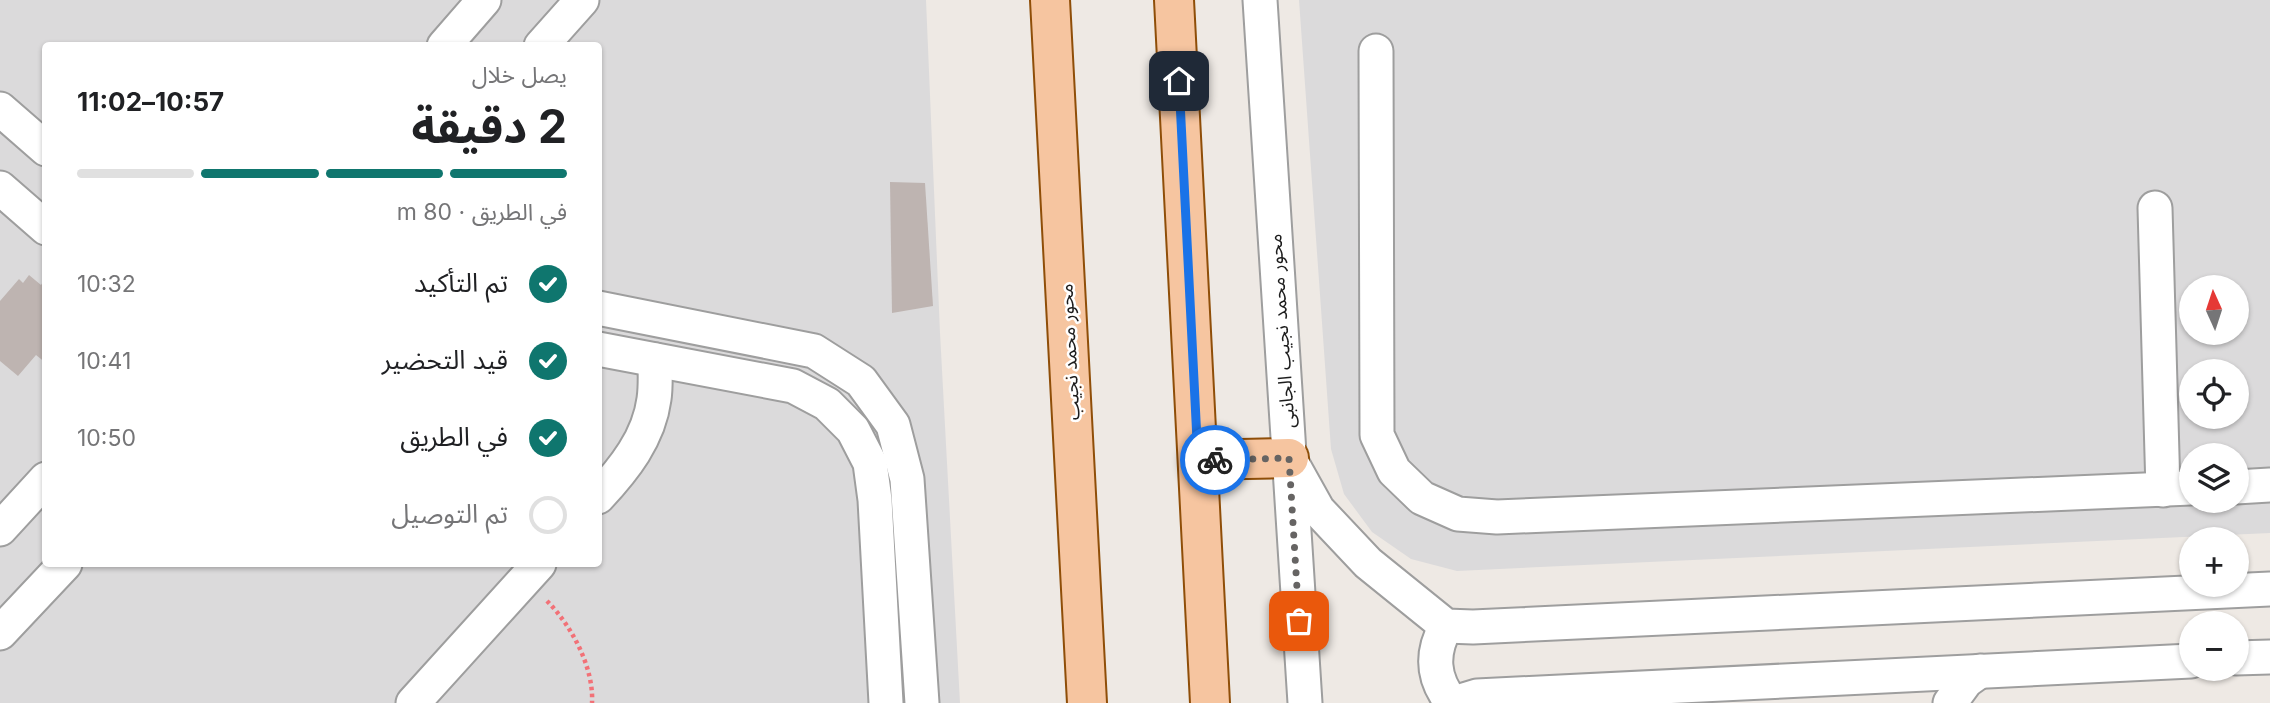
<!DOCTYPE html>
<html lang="ar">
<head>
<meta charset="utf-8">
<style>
	:root { --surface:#fff; --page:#f6f6f6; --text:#202124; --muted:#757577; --line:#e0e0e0; --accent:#0f766e }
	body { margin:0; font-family:Inter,"Noto Sans Arabic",sans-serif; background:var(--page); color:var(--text); direction:rtl; height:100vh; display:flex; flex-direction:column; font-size:26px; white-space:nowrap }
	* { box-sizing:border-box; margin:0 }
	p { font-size:23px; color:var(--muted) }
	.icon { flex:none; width:38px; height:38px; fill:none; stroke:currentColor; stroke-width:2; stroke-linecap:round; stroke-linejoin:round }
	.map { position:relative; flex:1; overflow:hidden; direction:ltr }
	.panel { position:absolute; left:42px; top:42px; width:560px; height:525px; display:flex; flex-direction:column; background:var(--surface); border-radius:7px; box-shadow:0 2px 5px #0004; direction:rtl }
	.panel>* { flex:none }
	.needle { width:46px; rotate:357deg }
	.buttons { position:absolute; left:2179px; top:275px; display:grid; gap:14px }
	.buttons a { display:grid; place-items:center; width:70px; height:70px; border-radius:50%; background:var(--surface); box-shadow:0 2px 5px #0004; font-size:35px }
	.pin { position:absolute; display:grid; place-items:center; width:60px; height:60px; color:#fff; margin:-30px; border-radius:14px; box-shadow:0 4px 10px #0006 }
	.courier { position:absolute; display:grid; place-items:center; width:70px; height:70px; margin:-35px; border:5px solid #1a73e8; border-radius:50%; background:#fff; color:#222; box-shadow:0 2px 9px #0007 }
	.summary em { font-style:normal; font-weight:700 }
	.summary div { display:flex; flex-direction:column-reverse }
	.summary { display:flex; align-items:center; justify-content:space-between; height:119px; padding:0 35px }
	h1 { font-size:46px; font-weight:700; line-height:52px }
	.bar { display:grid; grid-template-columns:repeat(4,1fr); gap:10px 7px; align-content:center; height:84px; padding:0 35px }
	.bar i { height:9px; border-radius:5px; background:var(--line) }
	.bar .active { background:var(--accent) }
	.bar p { grid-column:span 4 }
	ol { padding:0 35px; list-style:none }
	li { display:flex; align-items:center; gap:21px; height:77px }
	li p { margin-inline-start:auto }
	li .icon { padding:7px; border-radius:50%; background:var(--accent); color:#fff; stroke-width:4 }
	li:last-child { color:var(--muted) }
	li i { width:38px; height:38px; border:4px solid var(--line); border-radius:50% }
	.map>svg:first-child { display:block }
	.residential { fill:#dbdadb; fill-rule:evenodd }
	.building { fill:#beb4b1 }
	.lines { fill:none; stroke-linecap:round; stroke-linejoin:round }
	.minor-casing { stroke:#9e9e9e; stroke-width:37 }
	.major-casing { stroke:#8f4e08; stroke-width:42 }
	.path { stroke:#f27177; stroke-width:4.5; stroke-dasharray:3.5 3.5; stroke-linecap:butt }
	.minor { stroke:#fff; stroke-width:33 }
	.major { stroke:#f6c5a0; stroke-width:38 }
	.done { stroke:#666463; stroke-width:7; stroke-dasharray:0 12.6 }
	.route { stroke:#1a73e8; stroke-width:9 }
	.labels { text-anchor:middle; stroke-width:5; stroke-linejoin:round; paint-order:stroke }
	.street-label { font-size:19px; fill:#1d1d1d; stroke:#fff }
</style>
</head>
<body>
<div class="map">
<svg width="2270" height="703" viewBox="0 0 2270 703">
	<rect width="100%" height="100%" fill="#eee9e4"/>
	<!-- residential -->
	<g class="residential">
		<path d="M0,0H926L940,333L960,703H0ZM46,46H598V564H46Z"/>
		<path d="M1299,0H2270V533L1457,571L1411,559L1372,532L1344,494L1331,449ZM2191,287H2236V332H2191ZM2191,371H2236V416H2191ZM2191,455H2236V500H2191Z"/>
	</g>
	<!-- building -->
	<g class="building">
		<path d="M890,182L925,183L933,306L892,313Z"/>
		<path d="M29,275L41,285L43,282L46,284V363L36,355L18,376L0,361V301L19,279L23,283Z"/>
	</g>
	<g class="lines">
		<defs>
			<g id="minor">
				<path d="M1260,0L1305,703"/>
				<path d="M444,46L484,0"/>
				<path d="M541,46L582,0"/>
				<path d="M1376,51L1377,435L1394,471L1422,498L1458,514L1497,517L2191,488"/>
				<path d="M0,109L46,149"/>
				<path d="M0,188L46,228"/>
				<path d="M2155,208L2163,490"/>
				<path d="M598,308L814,351L861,381L893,425L907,479L922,703"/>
				<path d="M598,349L793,386L827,404L853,430L870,463L875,500L886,703"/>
				<path d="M1289,458L1318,510L1368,563L1446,626L1473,627L2270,589"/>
				<path d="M2236,487L2270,485"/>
				<path d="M598,497C624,469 649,438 654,399C656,386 655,373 655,360"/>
				<path d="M0,529L46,479"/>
				<path d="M1446,626C1431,653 1432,678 1452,703"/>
				<path d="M0,633L65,564"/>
				<path d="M2236,658L2270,657"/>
				<path d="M413,703L539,564"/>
				<path d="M1454,703L1477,696L2191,661"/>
				<path d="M1950,703L1966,681L1980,671"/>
			</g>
			<g id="major">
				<path d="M1050,0L1087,703"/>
				<path d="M1174,0L1210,703"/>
				<path d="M1198,460L1289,458"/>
			</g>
		</defs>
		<!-- minor casing -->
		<use href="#minor" class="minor-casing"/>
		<!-- major casing -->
		<use href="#major" class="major-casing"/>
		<!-- path -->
		<g class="path">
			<path d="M598,99L601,96"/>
			<path d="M547,601C572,626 594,668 592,703"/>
		</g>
		<!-- minor -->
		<use href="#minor" class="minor"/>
		<!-- major -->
		<use href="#major" class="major"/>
	</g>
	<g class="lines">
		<!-- done -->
		<path class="done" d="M1215,460L1289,458L1299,621"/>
		<!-- route -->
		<path class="route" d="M1179,81L1198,460H1215"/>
	</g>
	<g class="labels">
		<!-- street labels -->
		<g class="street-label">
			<text transform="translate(1281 331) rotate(-94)" y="7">محور محمد نجيب الجانبى</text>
			<text transform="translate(1069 352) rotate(-93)" y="7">محور محمد نجيب</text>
		</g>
	</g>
</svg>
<div class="buttons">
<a><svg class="needle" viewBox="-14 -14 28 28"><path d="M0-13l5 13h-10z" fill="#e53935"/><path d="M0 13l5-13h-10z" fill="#757577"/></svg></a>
<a><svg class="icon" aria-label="locate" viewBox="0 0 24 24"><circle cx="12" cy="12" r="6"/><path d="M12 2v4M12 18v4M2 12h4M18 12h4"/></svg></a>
<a><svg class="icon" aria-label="layers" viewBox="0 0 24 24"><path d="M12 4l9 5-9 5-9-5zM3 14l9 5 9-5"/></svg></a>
<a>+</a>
<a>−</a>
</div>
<div class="pin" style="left:1299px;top:621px;background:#ea580c"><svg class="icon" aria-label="bag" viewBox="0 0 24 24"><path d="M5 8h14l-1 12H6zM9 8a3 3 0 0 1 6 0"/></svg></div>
<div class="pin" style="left:1179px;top:81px;background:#1f2937"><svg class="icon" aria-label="home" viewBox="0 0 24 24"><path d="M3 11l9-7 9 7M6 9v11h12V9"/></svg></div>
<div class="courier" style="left:1215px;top:460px"><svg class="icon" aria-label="bike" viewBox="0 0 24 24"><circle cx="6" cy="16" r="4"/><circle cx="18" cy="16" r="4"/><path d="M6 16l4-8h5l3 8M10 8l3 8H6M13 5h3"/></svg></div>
<section class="panel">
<div class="summary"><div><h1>2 دقيقة</h1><p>يصل خلال</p></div><em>10:57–11:02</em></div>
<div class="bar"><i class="active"></i><i class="active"></i><i class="active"></i><i></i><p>في الطريق · 80 m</p></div>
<ol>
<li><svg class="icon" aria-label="check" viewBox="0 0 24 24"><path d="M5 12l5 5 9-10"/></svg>تم التأكيد<p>10:32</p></li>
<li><svg class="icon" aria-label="check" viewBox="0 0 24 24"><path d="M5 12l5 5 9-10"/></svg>قيد التحضير<p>10:41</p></li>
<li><svg class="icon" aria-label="check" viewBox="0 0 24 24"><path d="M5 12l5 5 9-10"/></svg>في الطريق<p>10:50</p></li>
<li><i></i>تم التوصيل</li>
</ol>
</section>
</div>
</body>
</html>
